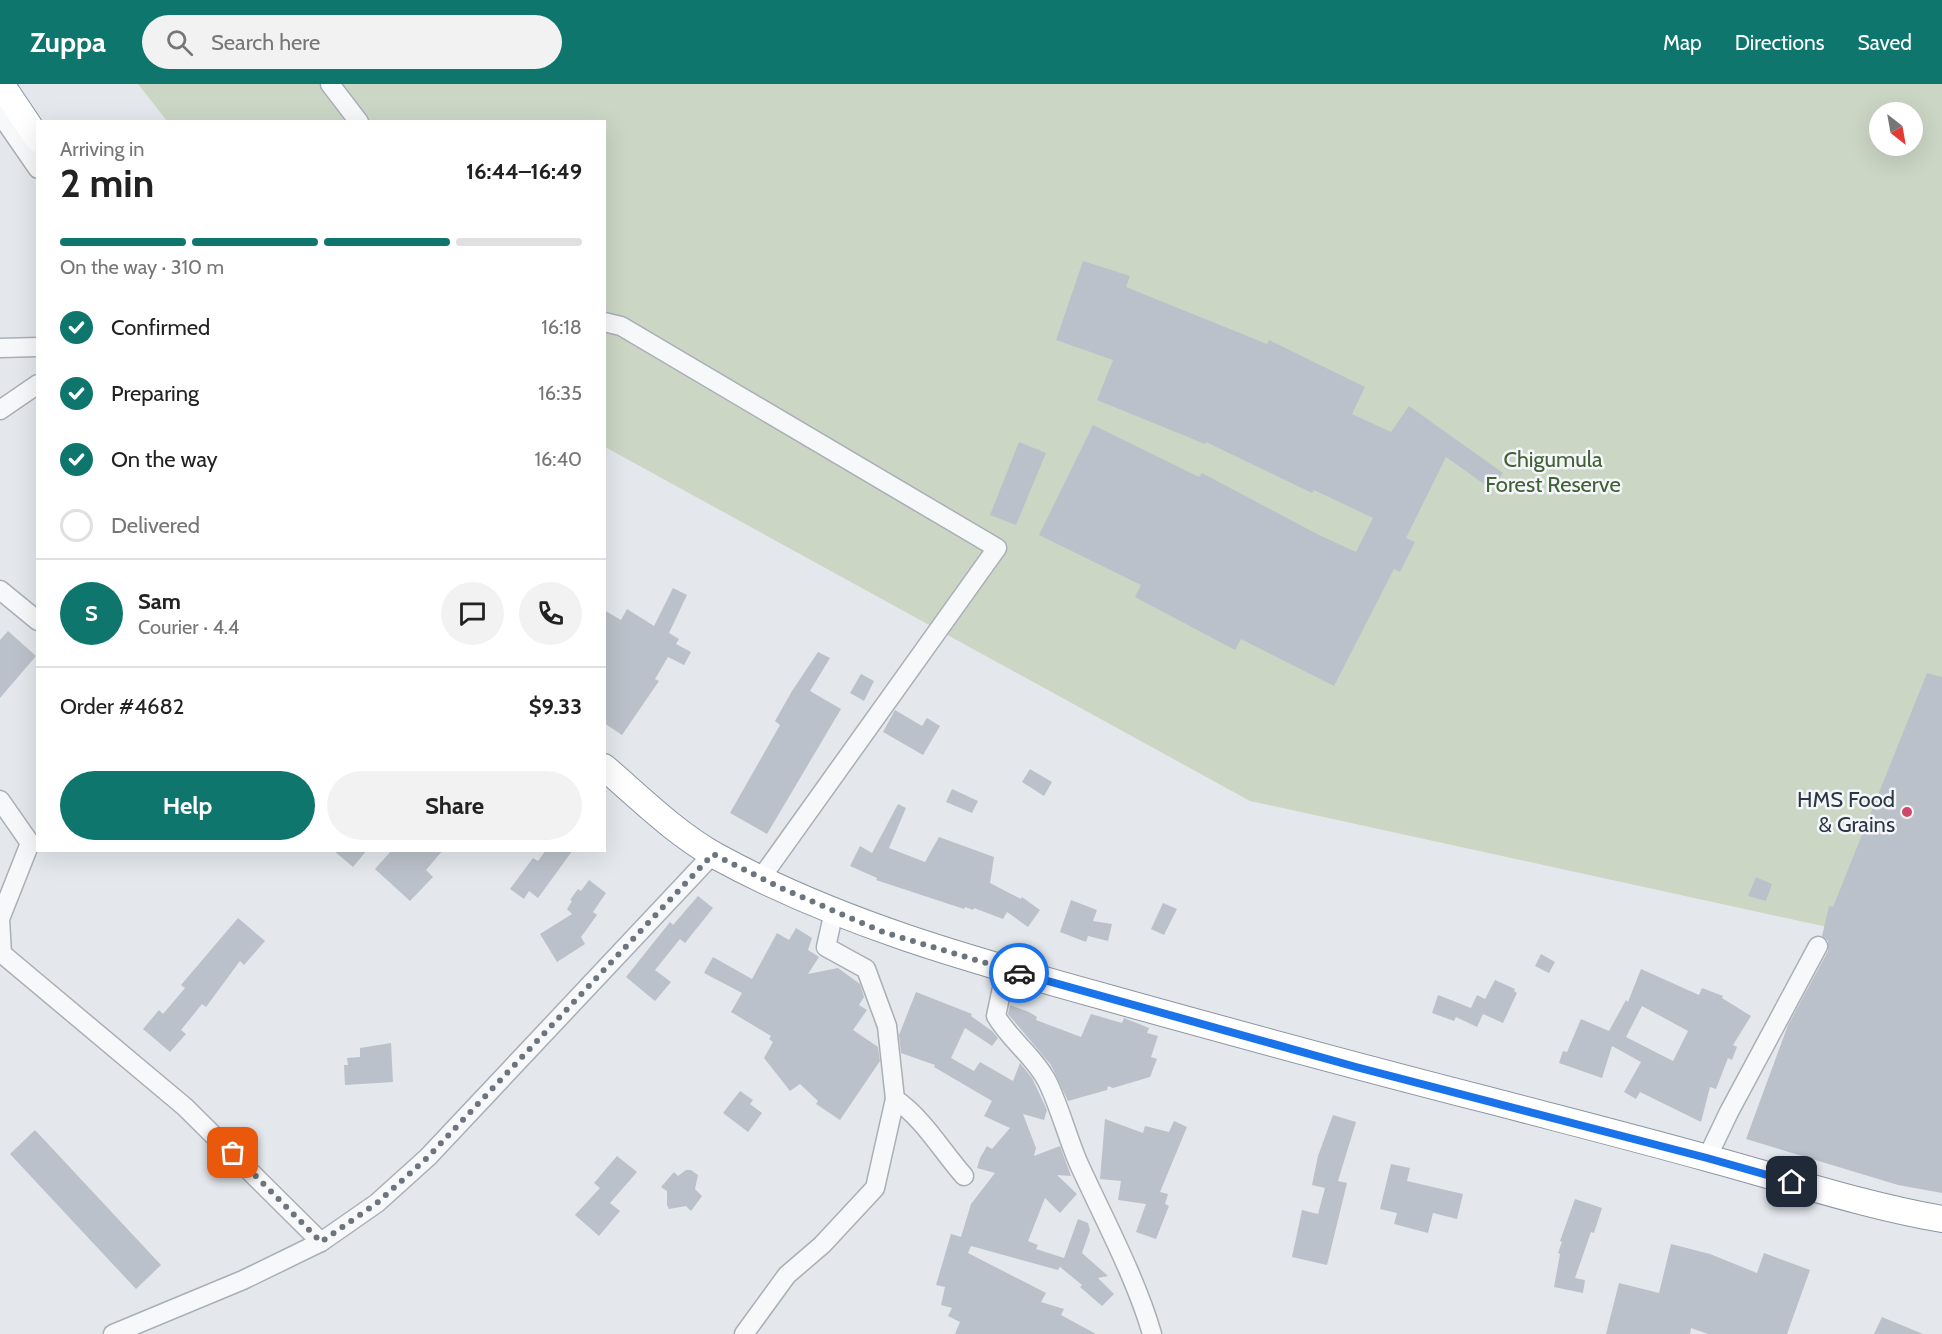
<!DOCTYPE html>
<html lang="en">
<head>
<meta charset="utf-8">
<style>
	:root { --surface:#fff; --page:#f2f2f2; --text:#222; --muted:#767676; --line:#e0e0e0; --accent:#0f766e }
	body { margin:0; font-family:Cabin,sans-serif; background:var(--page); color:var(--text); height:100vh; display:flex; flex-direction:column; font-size:22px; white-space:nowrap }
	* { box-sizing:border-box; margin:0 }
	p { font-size:20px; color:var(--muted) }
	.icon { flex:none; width:33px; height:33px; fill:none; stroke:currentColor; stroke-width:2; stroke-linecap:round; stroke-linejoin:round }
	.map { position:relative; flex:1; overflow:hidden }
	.details { position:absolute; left:36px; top:36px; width:570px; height:732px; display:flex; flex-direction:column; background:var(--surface); border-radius:0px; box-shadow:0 6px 24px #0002 }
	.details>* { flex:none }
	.needle { width:39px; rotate:149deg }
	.controls { position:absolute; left:1869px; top:18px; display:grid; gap:12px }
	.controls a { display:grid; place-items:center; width:54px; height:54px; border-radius:50%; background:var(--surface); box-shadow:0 6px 24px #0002; font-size:30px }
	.pin { position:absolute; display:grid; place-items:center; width:51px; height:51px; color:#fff; margin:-26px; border-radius:12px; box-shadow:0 3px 9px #0006 }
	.courier { position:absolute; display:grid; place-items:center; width:60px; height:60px; margin:-30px; border:4px solid #1a73e8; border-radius:50%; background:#fff; color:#222; box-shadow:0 2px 8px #0007 }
	.head em { font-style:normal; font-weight:800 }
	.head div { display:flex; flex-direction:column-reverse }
	.head { display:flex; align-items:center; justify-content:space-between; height:102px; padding:0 24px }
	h1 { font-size:39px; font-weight:800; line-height:45px }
	.bar { display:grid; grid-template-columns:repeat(4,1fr); gap:9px 6px; align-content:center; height:72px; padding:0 24px }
	.bar i { height:8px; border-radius:4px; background:var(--line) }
	.bar .selected { background:var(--accent) }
	.bar p { grid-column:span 4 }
	.line { display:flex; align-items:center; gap:15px; padding:0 24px; border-top:2px solid var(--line) }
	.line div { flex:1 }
	.round { display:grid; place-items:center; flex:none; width:63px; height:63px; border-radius:32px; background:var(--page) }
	ol { padding:0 24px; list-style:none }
	li { display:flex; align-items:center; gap:18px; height:66px }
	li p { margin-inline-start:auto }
	li .icon { padding:6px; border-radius:50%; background:var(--accent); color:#fff; stroke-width:4 }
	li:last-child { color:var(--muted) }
	li i { width:33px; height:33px; border:3px solid var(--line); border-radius:50% }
	.action { display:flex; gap:12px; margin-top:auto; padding:12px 24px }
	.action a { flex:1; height:69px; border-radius:36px; background:var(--accent); color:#fff; font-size:24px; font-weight:800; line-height:69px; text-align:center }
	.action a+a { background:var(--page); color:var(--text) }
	header { display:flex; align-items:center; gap:36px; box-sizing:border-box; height:84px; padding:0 30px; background:var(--accent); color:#fff }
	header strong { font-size:28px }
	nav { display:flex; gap:33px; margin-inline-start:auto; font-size:21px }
	.search { width:420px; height:54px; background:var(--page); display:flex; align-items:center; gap:15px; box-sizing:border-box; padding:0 21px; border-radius:33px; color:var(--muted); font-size:22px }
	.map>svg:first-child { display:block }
	.green { fill:#cbd6c5; fill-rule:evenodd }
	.building { fill:#bbc1ca; fill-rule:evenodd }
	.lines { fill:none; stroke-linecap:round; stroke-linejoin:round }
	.minor-casing { stroke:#a9afb7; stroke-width:21 }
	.highway-casing { stroke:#8b96a3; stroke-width:28 }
	.minor { stroke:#f7f8fa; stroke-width:18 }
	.highway { stroke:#fff; stroke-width:26 }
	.done { stroke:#6c757f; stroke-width:6; stroke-dasharray:0 10.8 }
	.route { stroke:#1a73e8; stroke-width:8 }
	.poi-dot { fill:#d24769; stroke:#f4f6f9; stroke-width:2 }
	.labels { text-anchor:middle; stroke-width:5; stroke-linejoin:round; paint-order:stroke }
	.park-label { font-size:22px; fill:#436137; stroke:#f4f6f9 }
	.poi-label { font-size:22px; fill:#2b3745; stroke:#f4f6f9; text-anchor:end }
</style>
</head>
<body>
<header>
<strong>Zuppa</strong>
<div class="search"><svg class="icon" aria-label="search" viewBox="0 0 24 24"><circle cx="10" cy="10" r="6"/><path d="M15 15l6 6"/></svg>Search here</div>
<nav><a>Map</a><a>Directions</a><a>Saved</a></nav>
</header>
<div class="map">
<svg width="1942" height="1250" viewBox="0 0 1942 1250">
	<rect width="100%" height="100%" fill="#e4e8ec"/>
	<!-- green -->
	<path class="green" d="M138,0H1942V868L1250,717L605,363L604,38L167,37ZM1880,28H1912V62H1880Z"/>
	<!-- building -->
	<g class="building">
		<path d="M1083,177L1130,192L1126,203L1267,260L1269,256L1365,303L1352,330L1391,348L1409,322L1503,389L1491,405L1446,373L1406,454L1415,458L1400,488L1394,485L1334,602L1241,555L1235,566L1135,513L1141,501L1039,451L1093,341L1199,393L1202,389L1317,450L1356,468L1373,434L1314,406L1312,409L1206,358L1205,360L1097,316L1113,276L1056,256Z"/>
		<path d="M1019,358L1046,369L1016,441L990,431Z"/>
		<path d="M673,504L687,511L669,549L679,555L676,560L691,568L684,581L668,573L655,595L659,597L622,651L604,639V526L621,536L627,525L654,542Z"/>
		<path d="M8,547L36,572L0,614V556Z"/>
		<path d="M818,568L830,574L810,607L841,625L767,750L730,729L780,641L775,637L792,607Z"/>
		<path d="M1927,589L1942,593V1109L1898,1101L1746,1055L1788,941L1828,867V857L1822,852L1829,822L1833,823Z"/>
		<path d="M861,590L874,597L864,617L850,609Z"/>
		<path d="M895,626L922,642L927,634L940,642L923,671L883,648Z"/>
		<path d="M1030,685L1052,698L1044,712L1022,698Z"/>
		<path d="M952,705L978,717L972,729L946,718Z"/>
		<path d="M898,720L906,724L889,764L925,778L939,753L994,773L990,799L1021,815L1022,813L1040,826L1028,843L1007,828L1003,835L974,824L973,826L965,823L964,825L876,796L877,794L850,782L860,762L872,769Z"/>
		<path d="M333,766H367L353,783Z"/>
		<path d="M392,766H443L426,786L433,793L410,817L375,785Z"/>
		<path d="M546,766H573L538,814L529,807L524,815L510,805L533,774L538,777Z"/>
		<path d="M1756,793L1772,800L1766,817L1748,812Z"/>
		<path d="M589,796L606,809L593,828L597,831L581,853L585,860L557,878L540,850L572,830L567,825L572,817L570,816L578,805L581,807Z"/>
		<path d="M698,812L713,824L685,859L680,855L655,886L671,898L655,917L626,893L670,838L673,841Z"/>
		<path d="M1071,816L1097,826L1093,837L1112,840L1108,857L1088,852L1086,858L1060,848Z"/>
		<path d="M1163,819L1177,825L1164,851L1151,845Z"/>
		<path d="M238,834L265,857L244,881L240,877L206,923L202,920L181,946L186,950L170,968L143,945L159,926L163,930L185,904L181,901Z"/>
		<path d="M796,844L812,854L808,866L819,873L808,890L838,884L860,900L864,913L859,921L867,926L853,946L878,963L880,977L840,1036L816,1020L818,1017L800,1000L790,1007L764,974L773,958L769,955L771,952L731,928L742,909L704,889L713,873L752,895L777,849L789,856Z"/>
		<path d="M1541,870L1555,878L1549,889L1535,882Z"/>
		<path d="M1641,885L1699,911L1702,904L1723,912L1722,914L1751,932L1733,961L1737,963L1732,976L1728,974L1716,1005L1710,1003L1701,1038L1640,1008L1636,1015L1624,1008L1641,978L1612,962L1602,994L1559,979L1563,967L1567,968L1581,935L1609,947L1626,916L1628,918ZM1642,922L1688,947L1673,977L1626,953Z"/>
		<path d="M1495,896L1515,905L1514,907L1517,909L1503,939L1483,930L1477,943L1456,933L1454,937L1432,929L1438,911L1471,924L1477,911L1485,915Z"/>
		<path d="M916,908L972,930L971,932L992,947L998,954L992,962L965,944L951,974L974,987L980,978L1013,997L1020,979L1032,994L1047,1026L1044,1036L1023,1030L1036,1064L1034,1072L1060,1062L1071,1092L1057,1091L1077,1110L1060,1129L1045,1114L1028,1157L1038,1161L1036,1165L1064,1174L1078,1135L1088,1139L1090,1146L1082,1169L1108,1192L1098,1194L1114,1210L1102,1222L1080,1203L1082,1201L1060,1183L1062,1179L1058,1186L971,1162L968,1169L1046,1209L1041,1218L1064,1225L1061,1231L1096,1250H955L960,1238L948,1232L952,1224L941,1221L945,1203L936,1201L951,1150L961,1153L971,1120L995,1089L977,1084L980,1074L987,1062L992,1065L1010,1044L984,1032L992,1017L934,983L935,981L901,969L899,951Z"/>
		<path d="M1010,921L1029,928L1037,933L1036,936L1081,953L1091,930L1122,939L1124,934L1149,944L1147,949L1158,952L1151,973L1157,975L1150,993L1113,1004L1108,1002L1107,1006L1068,1017L1051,981L1008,930Z"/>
		<path d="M391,959L393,998L345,1001L344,981H348L347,974L360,973V964Z"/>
		<path d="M740,1007L753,1016L750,1020L762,1029L748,1048L723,1029Z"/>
		<path d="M1333,1031L1356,1038L1338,1097L1347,1099L1327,1181L1292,1173L1302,1126L1318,1130L1325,1104L1312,1101L1318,1072Z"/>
		<path d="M1105,1035L1143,1049L1145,1042L1169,1048L1174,1037L1187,1043L1160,1108L1168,1110L1165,1120L1169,1122L1156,1155L1136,1148L1146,1120L1118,1116L1121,1097L1100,1095Z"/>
		<path d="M35,1046L161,1181L136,1205L10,1070Z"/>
		<path d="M617,1072L637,1088L610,1119L620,1127L599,1152L575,1131L600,1104L594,1099Z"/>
		<path d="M1391,1080L1410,1084L1407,1097L1463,1110L1457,1135L1433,1129L1428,1149L1394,1140L1397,1129L1380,1125Z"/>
		<path d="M686,1086H691L698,1091L695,1105L702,1112L691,1127L686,1122L669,1125L667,1121V1107L661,1103L674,1088L678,1092Z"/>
		<path d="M1575,1115L1602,1124L1594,1149L1591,1148L1575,1194L1585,1196L1583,1209L1554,1203L1560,1170L1558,1169L1562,1158L1560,1157Z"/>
		<path d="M1671,1160L1710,1170L1757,1189L1764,1169L1810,1186L1787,1250H1708L1691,1244L1690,1250H1606L1619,1199L1659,1209Z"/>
		<path d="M1882,1233L1923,1250H1874Z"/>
	</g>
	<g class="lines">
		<defs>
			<g id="minor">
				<path d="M330,0L359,38"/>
				<path d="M0,30L38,85"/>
				<path d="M604,238L621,242L997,464L761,794"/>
				<path d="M0,264L38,263"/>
				<path d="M0,326L38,300"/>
				<path d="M0,506L38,537"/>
				<path d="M0,716L30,759L0,835L2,870"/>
				<path d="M0,868L185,1023L321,1158"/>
				<path d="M1006,885L996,932C1010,956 1034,972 1047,997C1059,1021 1067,1052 1078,1078C1102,1131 1136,1194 1152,1250"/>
				<path d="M895,1015C924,1035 941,1066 964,1092"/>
				<path d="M1707,1074L1729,1028L1818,862"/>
				<path d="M113,1250L243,1196L321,1158L377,1119L428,1073L713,770"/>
				<path d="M744,1250L787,1191L822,1161L875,1104L895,1015L887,942L866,885L826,863L834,827"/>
			</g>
			<g id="highway">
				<path d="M1,0L38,55"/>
				<path d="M604,683C640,714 675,749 716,772C838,839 972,876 1105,913C1234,949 1363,984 1492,1017C1564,1036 1635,1054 1707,1074C1785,1095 1862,1121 1942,1135"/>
			</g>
		</defs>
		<!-- minor casing -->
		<use href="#minor" class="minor-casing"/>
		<!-- highway casing -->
		<use href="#highway" class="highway-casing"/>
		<!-- minor -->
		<use href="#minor" class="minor"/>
		<!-- highway -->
		<use href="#highway" class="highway"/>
	</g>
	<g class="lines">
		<!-- done -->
		<path class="done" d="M233,1069L321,1158L377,1119L428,1073L713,770L781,804L883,848L1019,889"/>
		<!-- route -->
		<path class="route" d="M1019,889L1356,983L1707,1074L1792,1098"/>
	</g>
	<!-- markers -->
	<circle class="poi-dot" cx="1907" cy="728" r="6"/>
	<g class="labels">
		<!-- park labels -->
		<g class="park-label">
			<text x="1553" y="383">Chigumula<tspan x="1553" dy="25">Forest Reserve</tspan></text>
		</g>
		<!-- poi labels -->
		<g class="poi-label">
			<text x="1895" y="723">HMS Food<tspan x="1895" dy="25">&amp; Grains</tspan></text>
		</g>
	</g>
</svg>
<div class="controls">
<a><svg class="needle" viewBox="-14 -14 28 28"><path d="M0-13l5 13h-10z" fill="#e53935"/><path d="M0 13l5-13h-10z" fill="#767676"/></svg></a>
</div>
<div class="pin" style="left:233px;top:1069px;background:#ea580c"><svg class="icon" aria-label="bag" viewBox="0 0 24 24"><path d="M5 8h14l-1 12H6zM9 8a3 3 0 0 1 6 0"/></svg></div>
<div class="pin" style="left:1792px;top:1098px;background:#1f2937"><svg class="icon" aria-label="home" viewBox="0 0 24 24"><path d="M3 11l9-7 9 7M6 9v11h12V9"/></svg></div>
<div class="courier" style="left:1019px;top:889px"><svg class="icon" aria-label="car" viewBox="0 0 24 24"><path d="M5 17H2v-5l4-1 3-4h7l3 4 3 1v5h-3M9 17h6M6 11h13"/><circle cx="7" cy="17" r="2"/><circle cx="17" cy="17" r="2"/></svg></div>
<section class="details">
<div class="head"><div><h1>2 min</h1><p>Arriving in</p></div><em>16:44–16:49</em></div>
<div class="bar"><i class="selected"></i><i class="selected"></i><i class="selected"></i><i></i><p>On the way · 310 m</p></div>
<ol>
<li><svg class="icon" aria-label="check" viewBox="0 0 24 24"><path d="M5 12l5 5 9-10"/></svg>Confirmed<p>16:18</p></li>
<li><svg class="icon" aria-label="check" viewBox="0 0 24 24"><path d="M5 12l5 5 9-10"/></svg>Preparing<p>16:35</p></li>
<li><svg class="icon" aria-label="check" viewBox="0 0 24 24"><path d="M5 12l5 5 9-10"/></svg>On the way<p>16:40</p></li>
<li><i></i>Delivered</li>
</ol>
<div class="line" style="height:108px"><b class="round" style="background:var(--accent);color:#fff">S</b><div><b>Sam</b><p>Courier · 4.4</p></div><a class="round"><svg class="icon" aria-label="chat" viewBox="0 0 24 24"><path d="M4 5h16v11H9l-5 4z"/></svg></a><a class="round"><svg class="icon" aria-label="phone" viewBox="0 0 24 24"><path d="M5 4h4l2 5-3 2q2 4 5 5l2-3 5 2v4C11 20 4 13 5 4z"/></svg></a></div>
<div class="line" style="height:78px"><div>Order #4682</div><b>$9.33</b></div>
<div class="action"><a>Help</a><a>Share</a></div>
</section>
</div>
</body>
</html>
